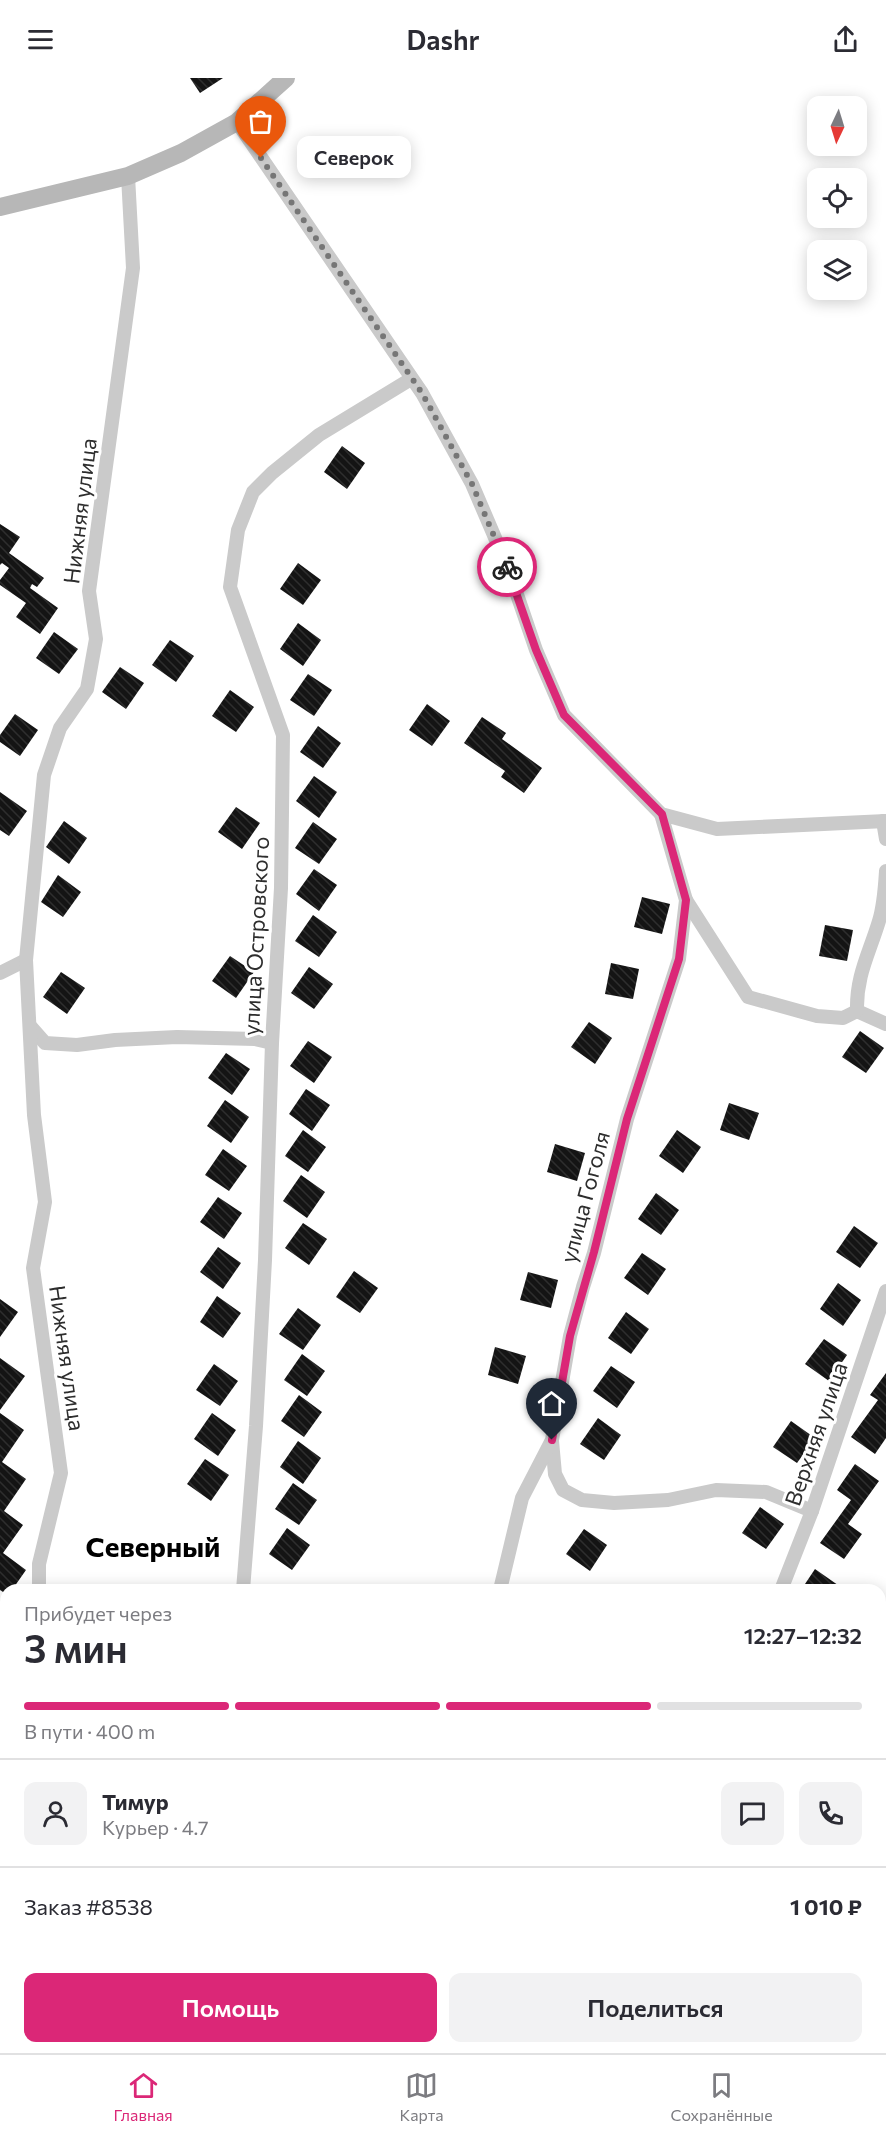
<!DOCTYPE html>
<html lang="ru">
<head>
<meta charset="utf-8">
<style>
	:root { --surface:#fff; --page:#f2f2f3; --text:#2b2b33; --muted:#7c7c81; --line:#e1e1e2; --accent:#db2777 }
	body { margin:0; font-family:Commissioner,sans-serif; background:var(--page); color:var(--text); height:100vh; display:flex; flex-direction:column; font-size:22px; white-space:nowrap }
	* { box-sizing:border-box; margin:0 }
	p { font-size:20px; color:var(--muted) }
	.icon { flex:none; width:33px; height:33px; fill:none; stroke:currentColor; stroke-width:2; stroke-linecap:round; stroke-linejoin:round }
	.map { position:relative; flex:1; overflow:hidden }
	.side { position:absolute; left:0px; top:1506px; width:886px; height:470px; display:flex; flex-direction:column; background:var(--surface); border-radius:18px 18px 0 0; box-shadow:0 3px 15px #0003 }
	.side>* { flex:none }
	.needle { width:39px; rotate:184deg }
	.fabs { position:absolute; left:807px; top:18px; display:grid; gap:12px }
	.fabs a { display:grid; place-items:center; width:60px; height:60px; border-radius:12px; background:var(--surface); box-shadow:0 3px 15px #0003; font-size:30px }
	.pin { position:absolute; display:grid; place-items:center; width:51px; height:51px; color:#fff; margin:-62px -26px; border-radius:50% 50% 50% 0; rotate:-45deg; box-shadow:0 0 6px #0007 }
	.pin .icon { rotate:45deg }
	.courier { position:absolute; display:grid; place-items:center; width:60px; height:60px; margin:-30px; border:4px solid #db2777; border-radius:50%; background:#fff; color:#222; box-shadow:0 2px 8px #0007 }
	.bubble { position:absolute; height:42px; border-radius:12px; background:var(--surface); box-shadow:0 3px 15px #0003; font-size:20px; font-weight:600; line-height:42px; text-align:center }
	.head em { font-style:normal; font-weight:600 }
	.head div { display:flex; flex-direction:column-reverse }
	.head { display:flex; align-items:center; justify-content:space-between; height:102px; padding:0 24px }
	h1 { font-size:39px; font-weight:600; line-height:45px }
	.bar { display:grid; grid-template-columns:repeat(4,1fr); gap:9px 6px; align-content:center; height:72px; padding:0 24px }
	.bar i { height:8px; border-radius:4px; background:var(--line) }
	.bar .active { background:var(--accent) }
	.bar p { grid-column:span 4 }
	.line { display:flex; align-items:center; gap:15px; padding:0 24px; border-top:2px solid var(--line) }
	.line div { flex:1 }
	.round { display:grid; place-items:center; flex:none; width:63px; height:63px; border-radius:12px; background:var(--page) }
	.action { display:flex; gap:12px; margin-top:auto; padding:12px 24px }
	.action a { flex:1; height:69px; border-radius:12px; background:var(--accent); color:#fff; font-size:24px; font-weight:600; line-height:69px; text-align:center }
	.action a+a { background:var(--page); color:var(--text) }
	header { display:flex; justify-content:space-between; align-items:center; height:78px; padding:0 24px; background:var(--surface); font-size:27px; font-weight:600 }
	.dock { display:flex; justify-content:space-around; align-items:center; height:84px; border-top:2px solid var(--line); background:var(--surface); font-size:16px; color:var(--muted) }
	.dock a { display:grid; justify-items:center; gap:3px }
	.dock .active { color:var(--accent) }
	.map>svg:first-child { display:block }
	.forest { fill:url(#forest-firs) }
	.building { fill:url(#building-back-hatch) }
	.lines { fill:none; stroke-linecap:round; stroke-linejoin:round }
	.street { stroke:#cacaca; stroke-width:14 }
	.secondary { stroke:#b7b7b7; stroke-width:18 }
	.done { stroke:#767676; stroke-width:6; stroke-dasharray:0 10.8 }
	.route { stroke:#db2777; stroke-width:8 }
	.labels { text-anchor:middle; stroke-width:6; stroke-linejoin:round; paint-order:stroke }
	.street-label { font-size:22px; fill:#2d2d2d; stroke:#fff }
	.district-label { font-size:28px; font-weight:bold; fill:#000; stroke:#fff }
</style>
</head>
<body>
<header><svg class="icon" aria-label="menu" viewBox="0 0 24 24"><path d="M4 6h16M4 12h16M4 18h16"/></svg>Dashr<svg class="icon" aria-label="share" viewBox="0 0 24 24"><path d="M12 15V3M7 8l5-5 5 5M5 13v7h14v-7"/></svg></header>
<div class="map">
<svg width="886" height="1975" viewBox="0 0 886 1975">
	<defs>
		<pattern id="forest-firs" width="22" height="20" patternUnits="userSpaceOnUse" patternTransform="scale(1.5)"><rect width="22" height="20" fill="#e3e9dc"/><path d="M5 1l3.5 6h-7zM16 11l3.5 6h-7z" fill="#c3c8bd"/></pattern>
		<pattern id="building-back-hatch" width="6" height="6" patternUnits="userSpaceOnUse" patternTransform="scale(1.5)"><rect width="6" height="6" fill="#141414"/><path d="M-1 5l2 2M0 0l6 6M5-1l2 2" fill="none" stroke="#2e2e2e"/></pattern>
	</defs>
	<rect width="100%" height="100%" fill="#fff"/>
	<!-- forest -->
	<path class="forest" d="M886,1937V1975H873L875,1970H880L881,1953Z"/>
	<!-- building -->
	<g class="building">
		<path d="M190,0H223L200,15Z"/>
		<path d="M342,368L365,385L347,411L324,394Z"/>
		<path d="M0,446L20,459L9,475L44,500L37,509L32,506L30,510L58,530L40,556L16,539L26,525L0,507V502L9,490L2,485L0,487Z"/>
		<path d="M298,485L321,502L303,527L280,511Z"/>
		<path d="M298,545L321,562L303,588L280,571Z"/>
		<path d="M54,554L78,571L59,596L36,580Z"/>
		<path d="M170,562L194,578L176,604L152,587Z"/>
		<path d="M120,589L144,605L126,631L102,614Z"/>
		<path d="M308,596L332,612L314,638L290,622Z"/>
		<path d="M230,612L254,629L236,654L212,638Z"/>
		<path d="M427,626L450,643L432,668L409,652Z"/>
		<path d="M15,636L38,652L20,678L0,664V657Z"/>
		<path d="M482,639L506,655L502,661L542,690L524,715L501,699L505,693L464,665Z"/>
		<path d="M318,648L341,665L323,690L300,674Z"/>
		<path d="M314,698L337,714L319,740L296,723Z"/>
		<path d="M0,714L27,733L9,758L0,752Z"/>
		<path d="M236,729L260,745L242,771L218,754Z"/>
		<path d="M64,743L87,760L69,786L46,769Z"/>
		<path d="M313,744L337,761L319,786L295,770Z"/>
		<path d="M314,791L337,807L319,833L296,816Z"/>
		<path d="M58,797L81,814L63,839L41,824Z"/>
		<path d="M642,819L670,826L662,856L634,849Z"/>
		<path d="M313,837L337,854L319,879L295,863Z"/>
		<path d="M825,847L853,852L847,883L819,878Z"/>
		<path d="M230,878L254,894L236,920L212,903Z"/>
		<path d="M611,885L639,891L633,921L605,916Z"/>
		<path d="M309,889L333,906L314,931L291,915Z"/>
		<path d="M61,894L85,910L67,936L43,919Z"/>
		<path d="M589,944L612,960L595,986L571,969Z"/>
		<path d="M860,953L884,970L866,995L842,979Z"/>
		<path d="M308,963L332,979L314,1005L290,988Z"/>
		<path d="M226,975L250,991L232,1017L208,1000Z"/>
		<path d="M306,1011L330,1027L312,1053L289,1036Z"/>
		<path d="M225,1022L249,1039L231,1065L207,1048Z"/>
		<path d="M729,1025L759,1035L749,1062L720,1052Z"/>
		<path d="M303,1052L326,1069L308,1094L285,1078Z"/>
		<path d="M677,1052L701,1069L683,1095L659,1078Z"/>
		<path d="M555,1066L585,1075L577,1103L547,1094Z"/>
		<path d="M223,1071L247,1088L229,1113L205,1097Z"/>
		<path d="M301,1097L325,1114L307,1140L283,1123Z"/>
		<path d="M656,1115L679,1132L661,1157L638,1141Z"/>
		<path d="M218,1119L242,1135L224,1161L200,1144Z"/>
		<path d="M303,1145L327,1161L309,1187L285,1170Z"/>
		<path d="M854,1148L878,1165L860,1190L836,1174Z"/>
		<path d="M218,1169L241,1185L223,1211L200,1194Z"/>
		<path d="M642,1175L666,1191L648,1217L624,1200Z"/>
		<path d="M354,1193L378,1210L360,1235L336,1219Z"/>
		<path d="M528,1194L558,1202L551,1230L520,1222Z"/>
		<path d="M838,1205L861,1222L843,1248L820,1231Z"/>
		<path d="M217,1218L241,1235L223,1260L200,1244Z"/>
		<path d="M0,1221L18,1234L0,1259Z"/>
		<path d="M298,1230L321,1247L303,1272L279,1256Z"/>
		<path d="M626,1234L649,1251L631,1276L608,1260Z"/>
		<path d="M824,1261L847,1277L829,1303L805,1286Z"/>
		<path d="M495,1269L526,1278L518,1306L488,1297Z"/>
		<path d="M302,1276L325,1293L307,1318L284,1302Z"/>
		<path d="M0,1280L25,1298L0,1332Z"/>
		<path d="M214,1286L238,1303L220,1328L196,1312Z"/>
		<path d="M611,1288L635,1304L617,1330L593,1313Z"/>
		<path d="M886,1295V1360L875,1376L851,1359L878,1322L870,1317Z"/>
		<path d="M299,1317L322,1334L304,1359L281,1343Z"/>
		<path d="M0,1335L24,1352L2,1384L26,1401L4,1433L23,1447L3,1475L26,1492L12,1512H6V1516L0,1512Z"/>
		<path d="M212,1335L236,1352L218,1378L194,1361Z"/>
		<path d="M598,1340L621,1357L604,1382L580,1366Z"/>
		<path d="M791,1343L815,1360L797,1385L773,1369Z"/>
		<path d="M298,1363L321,1380L303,1406L280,1389Z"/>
		<path d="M205,1381L229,1397L211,1423L187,1406Z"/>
		<path d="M855,1386L879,1403L848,1446L862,1456L844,1481L820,1465L851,1422L837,1412Z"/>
		<path d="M293,1405L317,1422L299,1447L275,1431Z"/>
		<path d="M760,1429L784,1446L766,1471L742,1455Z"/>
		<path d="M287,1450L310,1467L292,1492L269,1476Z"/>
		<path d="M584,1451L607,1467L590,1493L566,1476Z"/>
		<path d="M815,1491L845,1512H801Z"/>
	</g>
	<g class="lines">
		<!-- street -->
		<g class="street">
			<path d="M237,44L422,315L472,406L508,490L536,572L564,637L661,736L717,751L886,743"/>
			<path d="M883,743L886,761"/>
			<path d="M686,822L748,919L817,938L843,940L857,933L886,946"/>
			<path d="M0,895L26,882"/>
			<path d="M857,933C856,898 869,876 879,843C884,827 885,809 886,793"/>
			<path d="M30,948L45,965L77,967L115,962L177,959L255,961L272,965"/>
			<path d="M552,1363L555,1396L563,1412L582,1422L614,1425L668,1422L716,1412L766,1414L812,1433"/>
			<path d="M39,1512V1486L61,1395L33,1190L45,1124L34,1037L26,882L44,697L60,650L87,611L96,561L89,513L133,190L128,98"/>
			<path d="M243,1512L256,1348L265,1182L272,965L281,810L283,657L230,509L238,452L253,414L272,395L319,357L411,301"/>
			<path d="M500,1512L522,1420L552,1362L570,1258L583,1209L594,1175L627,1041L679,881L686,822L661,736"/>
			<path d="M781,1512L812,1433L886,1213"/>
			<path d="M880,1708H886"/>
			<path d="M38,1975L43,1970"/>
			<path d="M460,1975H468"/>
			<path d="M604,1975L605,1970"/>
		</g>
		<!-- secondary -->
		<path class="secondary" d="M0,129L128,98L181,75L237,44L286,0"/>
	</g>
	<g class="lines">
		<!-- done -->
		<path class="done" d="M261,80L422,315L472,406L507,489"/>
		<!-- route -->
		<path class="route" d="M507,489L536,572L564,637L662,736L686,822L679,881L627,1041L594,1174L570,1258L552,1362"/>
	</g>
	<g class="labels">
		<!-- street labels -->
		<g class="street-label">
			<text transform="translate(80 433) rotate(-83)" y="8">Нижняя улица</text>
			<text transform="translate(256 858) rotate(-87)" y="8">улица Островского</text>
			<text transform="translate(585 1119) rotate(-75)" y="8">улица Гоголя</text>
			<text transform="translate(67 1280) rotate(82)" y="8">Нижняя улица</text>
			<text transform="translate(816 1356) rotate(-71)" y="8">Верхняя улица</text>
		</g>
		<!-- district labels -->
		<g class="district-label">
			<text x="153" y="1479">Северный</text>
		</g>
	</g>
</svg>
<div class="fabs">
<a><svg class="needle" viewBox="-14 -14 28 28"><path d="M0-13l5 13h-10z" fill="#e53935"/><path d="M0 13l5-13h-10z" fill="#7c7c81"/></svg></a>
<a><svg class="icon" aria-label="locate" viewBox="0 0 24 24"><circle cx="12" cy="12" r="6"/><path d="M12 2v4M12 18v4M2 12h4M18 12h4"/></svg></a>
<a><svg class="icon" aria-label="layers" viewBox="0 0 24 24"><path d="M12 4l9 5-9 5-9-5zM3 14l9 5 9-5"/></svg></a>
</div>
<div class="pin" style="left:261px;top:80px;background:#ea580c"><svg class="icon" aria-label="bag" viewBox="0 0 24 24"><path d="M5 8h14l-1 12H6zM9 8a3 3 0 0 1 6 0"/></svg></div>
<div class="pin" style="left:552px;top:1362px;background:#1f2937"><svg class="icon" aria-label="home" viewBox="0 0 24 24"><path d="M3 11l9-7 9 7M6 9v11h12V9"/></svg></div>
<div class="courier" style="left:507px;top:489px"><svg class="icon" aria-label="bike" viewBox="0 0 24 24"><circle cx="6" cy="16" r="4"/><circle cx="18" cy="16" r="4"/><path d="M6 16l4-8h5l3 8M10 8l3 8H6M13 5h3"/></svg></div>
<div class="bubble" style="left:297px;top:58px;width:114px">Северок</div>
<section class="side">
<div class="head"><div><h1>3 мин</h1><p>Прибудет через</p></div><em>12:27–12:32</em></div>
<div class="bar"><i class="active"></i><i class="active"></i><i class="active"></i><i></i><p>В пути · 400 m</p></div>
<div class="line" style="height:108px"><a class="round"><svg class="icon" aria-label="person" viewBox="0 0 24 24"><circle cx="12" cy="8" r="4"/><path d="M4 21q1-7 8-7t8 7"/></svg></a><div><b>Тимур</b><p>Курьер · 4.7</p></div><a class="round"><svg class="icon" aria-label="chat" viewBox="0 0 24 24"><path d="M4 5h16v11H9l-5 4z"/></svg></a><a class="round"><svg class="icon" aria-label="phone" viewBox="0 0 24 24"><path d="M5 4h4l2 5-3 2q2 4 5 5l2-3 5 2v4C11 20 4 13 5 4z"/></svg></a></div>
<div class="line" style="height:78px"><div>Заказ #8538</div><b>1 010 ₽</b></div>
<div class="action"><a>Помощь</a><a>Поделиться</a></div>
</section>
</div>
<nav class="dock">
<a class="active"><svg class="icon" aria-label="home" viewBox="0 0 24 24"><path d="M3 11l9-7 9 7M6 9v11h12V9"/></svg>Главная</a>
<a><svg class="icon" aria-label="map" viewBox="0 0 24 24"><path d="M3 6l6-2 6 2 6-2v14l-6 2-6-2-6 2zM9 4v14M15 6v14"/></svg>Карта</a>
<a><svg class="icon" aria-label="saved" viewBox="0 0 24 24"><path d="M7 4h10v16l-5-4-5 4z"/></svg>Сохранённые</a>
</nav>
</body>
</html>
